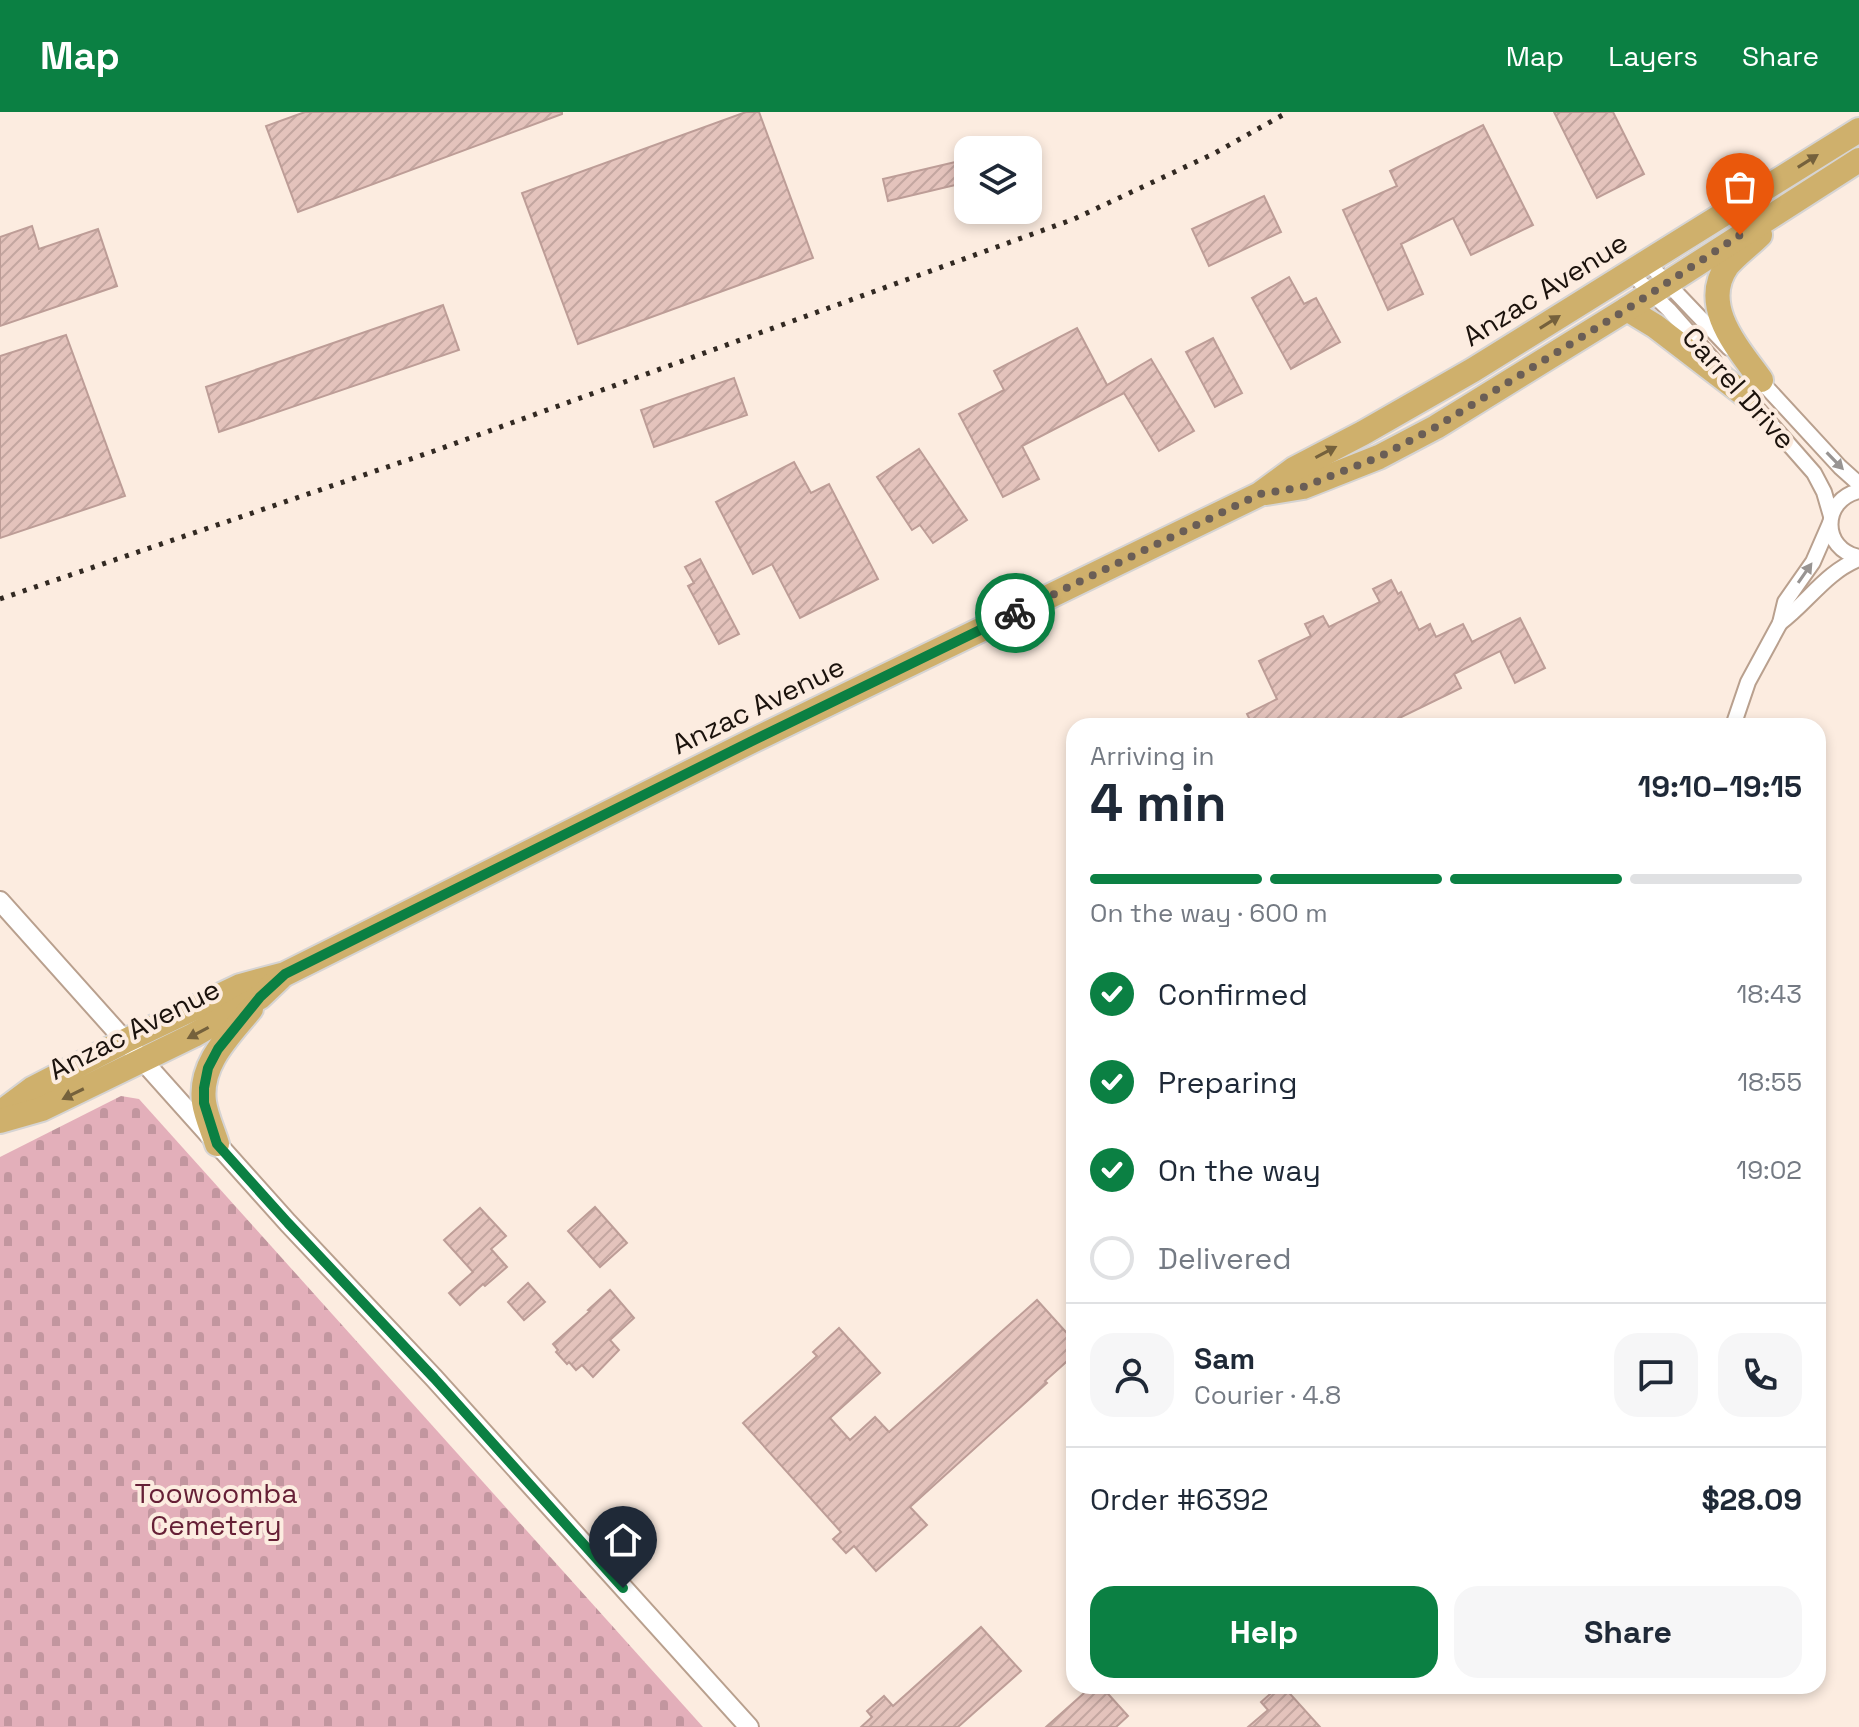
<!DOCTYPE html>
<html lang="en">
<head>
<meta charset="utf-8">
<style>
	:root { --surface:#fff; --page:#f6f6f7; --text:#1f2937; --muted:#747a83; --line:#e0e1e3; --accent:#0b8043 }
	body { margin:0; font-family:"Space Grotesk",sans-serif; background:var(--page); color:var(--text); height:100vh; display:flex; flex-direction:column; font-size:30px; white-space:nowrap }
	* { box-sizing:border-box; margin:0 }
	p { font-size:26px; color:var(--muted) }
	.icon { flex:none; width:44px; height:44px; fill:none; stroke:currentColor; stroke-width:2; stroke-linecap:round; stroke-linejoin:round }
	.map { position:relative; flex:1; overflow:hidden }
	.panel { position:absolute; left:1066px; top:606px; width:760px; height:976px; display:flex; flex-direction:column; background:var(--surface); border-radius:24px; box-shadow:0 4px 12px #0003 }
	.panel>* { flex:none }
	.controls { position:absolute; left:954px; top:24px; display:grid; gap:16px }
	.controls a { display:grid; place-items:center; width:88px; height:88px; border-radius:16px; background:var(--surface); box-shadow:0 4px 12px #0003; font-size:40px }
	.pin { position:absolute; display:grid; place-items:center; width:68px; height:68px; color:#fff; margin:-82px -34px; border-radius:50% 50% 50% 0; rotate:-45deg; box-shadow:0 0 8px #0007 }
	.pin .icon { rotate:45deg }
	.courier { position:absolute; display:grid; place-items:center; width:80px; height:80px; margin:-40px; border:6px solid #0b8043; border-radius:50%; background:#fff; color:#222; box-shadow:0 2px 10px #0007 }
	.summary em { font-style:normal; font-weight:800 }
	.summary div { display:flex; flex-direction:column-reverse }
	.summary { display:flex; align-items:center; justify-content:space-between; height:136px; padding:0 24px }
	h1 { font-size:52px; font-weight:800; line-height:60px }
	.bar { display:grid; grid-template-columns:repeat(4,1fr); gap:12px 8px; align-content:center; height:96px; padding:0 24px }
	.bar i { height:10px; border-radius:6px; background:var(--line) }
	.bar .active { background:var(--accent) }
	.bar p { grid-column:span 4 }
	.line { display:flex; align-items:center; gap:20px; padding:0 24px; border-top:2px solid var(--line) }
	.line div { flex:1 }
	.round { display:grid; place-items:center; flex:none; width:84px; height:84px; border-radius:24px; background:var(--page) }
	ol { padding:0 24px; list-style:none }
	li { display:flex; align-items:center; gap:24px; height:88px }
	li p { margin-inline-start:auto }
	li .icon { padding:8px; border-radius:50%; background:var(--accent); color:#fff; stroke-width:4 }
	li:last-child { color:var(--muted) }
	li i { width:44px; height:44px; border:4px solid var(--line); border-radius:50% }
	.button { display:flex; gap:16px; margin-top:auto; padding:16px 24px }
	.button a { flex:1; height:92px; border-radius:24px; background:var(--accent); color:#fff; font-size:32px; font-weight:800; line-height:92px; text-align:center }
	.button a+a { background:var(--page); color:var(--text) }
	header { display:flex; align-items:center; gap:48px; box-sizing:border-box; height:112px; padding:0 40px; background:var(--accent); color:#fff }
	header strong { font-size:38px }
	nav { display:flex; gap:44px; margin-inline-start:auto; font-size:28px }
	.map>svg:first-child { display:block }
	.cemetery { fill:url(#cemetery-stones) }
	.building { fill:url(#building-hatch); stroke:#bd9d97; stroke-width:2 }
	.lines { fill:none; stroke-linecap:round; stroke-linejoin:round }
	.minor-casing { stroke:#b9a08e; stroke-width:18 }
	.tertiary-casing { stroke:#b9a08e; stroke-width:22 }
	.trunk-casing { stroke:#d6d4d3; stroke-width:28 }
	.minor { stroke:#fff; stroke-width:14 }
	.tertiary { stroke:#fff; stroke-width:18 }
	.trunk { stroke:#cfb06c; stroke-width:24 }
	.rail { stroke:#322922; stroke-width:5; stroke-dasharray:4 8; stroke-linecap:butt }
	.oneway { fill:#75613c }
	.oneway2 { fill:#989492 }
	.done { stroke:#6a5e56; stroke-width:8; stroke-dasharray:0 14.4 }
	.route { stroke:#0b8043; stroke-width:10 }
	.labels { text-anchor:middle; stroke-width:8; stroke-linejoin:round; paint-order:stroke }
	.street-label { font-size:28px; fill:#1b120c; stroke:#fcece0 }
	.park-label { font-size:28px; fill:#662036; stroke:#fcece0 }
</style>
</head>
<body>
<header>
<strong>Map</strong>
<nav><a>Map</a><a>Layers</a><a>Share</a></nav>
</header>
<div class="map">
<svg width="1859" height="1615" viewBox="0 0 1859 1615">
	<defs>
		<pattern id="cemetery-stones" width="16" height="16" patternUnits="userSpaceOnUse" patternTransform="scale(2)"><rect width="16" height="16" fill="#e3afba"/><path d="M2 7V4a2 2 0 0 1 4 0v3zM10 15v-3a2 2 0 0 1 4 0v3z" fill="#c2969f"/></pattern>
		<pattern id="building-hatch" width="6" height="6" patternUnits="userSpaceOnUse" patternTransform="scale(2)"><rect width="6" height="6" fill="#e4c3bc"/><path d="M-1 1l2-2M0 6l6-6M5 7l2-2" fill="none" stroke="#c3a6a0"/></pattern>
	</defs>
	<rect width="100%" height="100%" fill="#fcece0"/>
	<!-- cemetery -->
	<path class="cemetery" d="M121,984L139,987L703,1615H0V1045Z"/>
	<!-- building -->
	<g class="building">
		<path d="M305,0H562V2L298,100L266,14Z"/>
		<path d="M746,0H759L813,146L578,232L522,81Z"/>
		<path d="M1554,0H1613L1644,62L1597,86Z"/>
		<path d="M1483,13L1533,113L1471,143L1453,106L1401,132L1423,182L1388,198L1343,98L1397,74L1390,59Z"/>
		<path d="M968,47V70L888,89L883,67Z"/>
		<path d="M1264,84L1281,120L1209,154L1192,117Z"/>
		<path d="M32,114L39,137L98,117L117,174L0,214V125Z"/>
		<path d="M1289,165L1304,192L1316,186L1340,230L1291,257L1252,186Z"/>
		<path d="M443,193L459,238L219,320L206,275Z"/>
		<path d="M1077,216L1107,273L1151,247L1194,319L1159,339L1124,281L1022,334L1039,367L1003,385L959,302L1004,278L994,259Z"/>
		<path d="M66,223L125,384L0,426V244Z"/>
		<path d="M1213,226L1242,281L1215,295L1186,240Z"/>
		<path d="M734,266L747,303L654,335L641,298Z"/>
		<path d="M919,337L967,408L933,431L920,413L912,418L877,365Z"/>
		<path d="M794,350L811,381L829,372L878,467L800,506L772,452L753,462L716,390Z"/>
		<path d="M700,447L739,522L719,532L688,474L694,471L685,455Z"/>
		<path d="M1391,468L1398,482L1401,480L1419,518L1430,512L1436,525L1463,512L1472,530L1520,506L1545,556L1515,571L1500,539L1454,562L1461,576L1383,614H1253L1247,602L1277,587L1259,549L1311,524L1305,512L1323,504L1329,515L1380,490L1373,477Z"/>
		<path d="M595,1095L627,1131L600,1155L568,1119Z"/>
		<path d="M480,1096L506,1124L491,1137L507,1155L485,1174L483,1172L460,1193L449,1181L473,1160L444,1128Z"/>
		<path d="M528,1171L545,1190L524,1208L508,1190Z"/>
		<path d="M610,1178L634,1206L610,1228L619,1238L593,1265L582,1253L576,1258L569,1250L567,1252L556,1240L558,1238L553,1232L590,1199L588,1198Z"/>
		<path d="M1037,1188L1074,1229V1243L1045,1269L1047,1271L910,1395L927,1413L876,1459L854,1434L846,1441L833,1427L841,1420L743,1311L817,1244L813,1240L839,1216L880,1261L830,1306L850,1328L875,1305L889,1320Z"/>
		<path d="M981,1515L1021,1559L958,1615H861L872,1605L867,1599L884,1584L893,1594Z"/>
		<path d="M1092,1574H1101L1128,1604L1116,1615H1046Z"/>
		<path d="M1279,1574H1283L1320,1615H1248L1268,1598L1261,1590Z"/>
	</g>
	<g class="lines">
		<defs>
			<g id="minor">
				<path d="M1646,149L1729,236"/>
				<path d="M1630,160L1669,198L1714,249"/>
				<path d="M1757,265L1840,355L1859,372"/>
				<path d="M1742,279L1814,361L1824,380L1831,404"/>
				<path d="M1859,379C1821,388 1821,437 1859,445"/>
				<path d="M1780,511C1808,490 1826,460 1859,447"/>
				<path d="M1733,614L1748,570L1780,511L1785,490L1813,450L1830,411"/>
			</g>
			<path id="tertiary" d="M0,789L288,1111L434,1266L749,1615"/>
			<g id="trunk">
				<path d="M1760,123C1750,133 1736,143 1727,154C1699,194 1739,237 1761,268"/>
				<path d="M1627,197L1655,214L1745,283"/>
				<path d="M1266,381L1303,375L1379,345L1436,315L1627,197L1859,48"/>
				<path d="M0,1001L32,977L125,929L240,874L285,862L750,630L1260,382L1294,357L1363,321L1473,258L1859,18"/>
				<path d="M0,1009L42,997L194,923L260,885L280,866"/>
				<path d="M217,1032C213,1019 206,1004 204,990C199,952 229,924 251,897"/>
			</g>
		</defs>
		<!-- minor casing -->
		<use href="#minor" class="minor-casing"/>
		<!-- tertiary casing -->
		<use href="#tertiary" class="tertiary-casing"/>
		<!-- trunk casing -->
		<use href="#trunk" class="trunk-casing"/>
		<!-- minor -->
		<use href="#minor" class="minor"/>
		<!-- tertiary -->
		<use href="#tertiary" class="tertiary"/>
		<!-- trunk -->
		<use href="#trunk" class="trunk"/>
		<!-- rail -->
		<path class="rail" d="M0,487L434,339L1074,107L1215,41L1288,0"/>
	</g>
	<!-- one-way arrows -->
	<defs><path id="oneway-solid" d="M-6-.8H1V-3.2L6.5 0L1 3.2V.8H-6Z" transform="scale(2)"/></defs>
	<g class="oneway">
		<use href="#oneway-solid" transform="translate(1808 49) rotate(-32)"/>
		<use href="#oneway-solid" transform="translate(1550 210) rotate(-32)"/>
		<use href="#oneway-solid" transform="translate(1326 340) rotate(-28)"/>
		<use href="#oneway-solid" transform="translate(198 921) rotate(152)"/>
		<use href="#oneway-solid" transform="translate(73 982) rotate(154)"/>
	</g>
	<g class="oneway2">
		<use href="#oneway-solid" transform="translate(1835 349) rotate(46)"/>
		<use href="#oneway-solid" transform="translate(1805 461) rotate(-55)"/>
	</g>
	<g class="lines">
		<!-- done -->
		<path class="done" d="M1015,501L1260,382L1303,375L1379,345L1436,315L1627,197L1740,123"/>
		<!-- route -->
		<path class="route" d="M623,1476L434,1266L288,1111L217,1032L204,991V976L208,956L218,937L260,885L285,862L750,630L1015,501"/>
	</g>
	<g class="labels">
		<!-- street labels -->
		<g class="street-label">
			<text transform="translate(1545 177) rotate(-32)" y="10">Anzac Avenue</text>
			<text transform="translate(1739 276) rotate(48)" y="10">Carrel Drive</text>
			<text transform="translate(758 593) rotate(-26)" y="10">Anzac Avenue</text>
			<text transform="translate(134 917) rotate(-27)" y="10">Anzac Avenue</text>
		</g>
		<!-- park labels -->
		<g class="park-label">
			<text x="216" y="1391">Toowoomba<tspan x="216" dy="32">Cemetery</tspan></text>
		</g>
	</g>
</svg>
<div class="controls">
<a><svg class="icon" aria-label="layers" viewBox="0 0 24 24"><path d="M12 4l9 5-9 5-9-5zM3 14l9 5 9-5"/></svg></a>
</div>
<div class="pin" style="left:1740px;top:123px;background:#ea580c"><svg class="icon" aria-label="bag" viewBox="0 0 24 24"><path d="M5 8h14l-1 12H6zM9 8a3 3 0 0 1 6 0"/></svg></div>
<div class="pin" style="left:623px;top:1476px;background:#1f2937"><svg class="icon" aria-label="home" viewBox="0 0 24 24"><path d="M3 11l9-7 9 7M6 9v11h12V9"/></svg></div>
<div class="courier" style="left:1015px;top:501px"><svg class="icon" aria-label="bike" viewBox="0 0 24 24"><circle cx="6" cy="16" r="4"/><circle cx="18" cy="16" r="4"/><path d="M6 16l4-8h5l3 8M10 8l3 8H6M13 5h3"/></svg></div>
<section class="panel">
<div class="summary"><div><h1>4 min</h1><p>Arriving in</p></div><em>19:10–19:15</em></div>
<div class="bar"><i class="active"></i><i class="active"></i><i class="active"></i><i></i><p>On the way · 600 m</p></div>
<ol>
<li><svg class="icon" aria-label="check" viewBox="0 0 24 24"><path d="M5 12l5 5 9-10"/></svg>Confirmed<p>18:43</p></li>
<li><svg class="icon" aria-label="check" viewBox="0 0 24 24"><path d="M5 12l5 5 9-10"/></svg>Preparing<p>18:55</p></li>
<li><svg class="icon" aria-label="check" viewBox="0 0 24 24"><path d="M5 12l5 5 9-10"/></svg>On the way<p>19:02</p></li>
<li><i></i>Delivered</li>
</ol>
<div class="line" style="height:144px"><a class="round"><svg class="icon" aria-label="person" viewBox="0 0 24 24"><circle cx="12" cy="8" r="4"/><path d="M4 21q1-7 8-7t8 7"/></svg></a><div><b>Sam</b><p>Courier · 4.8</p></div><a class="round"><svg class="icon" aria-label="chat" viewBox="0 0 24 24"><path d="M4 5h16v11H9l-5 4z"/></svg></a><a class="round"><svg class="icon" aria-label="phone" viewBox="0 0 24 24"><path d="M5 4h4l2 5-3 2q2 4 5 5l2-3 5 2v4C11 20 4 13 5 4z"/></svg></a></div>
<div class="line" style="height:104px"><div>Order #6392</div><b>$28.09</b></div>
<div class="button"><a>Help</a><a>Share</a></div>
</section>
</div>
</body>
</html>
